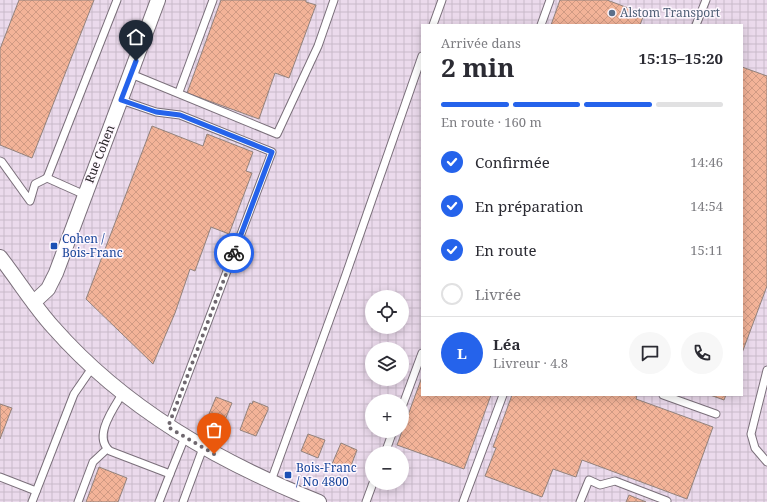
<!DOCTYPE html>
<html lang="fr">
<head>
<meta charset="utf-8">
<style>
	:root { --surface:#fff; --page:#f7f7f7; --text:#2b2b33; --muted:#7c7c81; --line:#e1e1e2; --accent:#2563eb }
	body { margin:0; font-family:"Noto Serif",serif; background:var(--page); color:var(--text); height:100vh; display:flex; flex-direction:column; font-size:15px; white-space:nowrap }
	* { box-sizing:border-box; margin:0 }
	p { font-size:13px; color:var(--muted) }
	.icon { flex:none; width:22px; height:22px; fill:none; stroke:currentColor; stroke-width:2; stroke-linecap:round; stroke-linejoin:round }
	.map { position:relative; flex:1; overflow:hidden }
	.sheet { position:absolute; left:421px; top:24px; width:322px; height:372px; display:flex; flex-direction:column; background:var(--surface); border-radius:0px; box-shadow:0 2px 10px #0003 }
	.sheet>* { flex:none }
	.fabs { position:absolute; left:365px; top:290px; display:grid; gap:8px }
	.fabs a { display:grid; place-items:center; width:44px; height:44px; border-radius:50%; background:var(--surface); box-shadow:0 2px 10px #0003; font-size:20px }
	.pin { position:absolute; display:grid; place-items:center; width:34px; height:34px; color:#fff; margin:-41px -17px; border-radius:50% 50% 50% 0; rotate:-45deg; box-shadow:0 0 4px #0007 }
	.pin .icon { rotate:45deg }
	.courier { position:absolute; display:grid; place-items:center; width:40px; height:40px; margin:-20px; border:3px solid #2563eb; border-radius:50%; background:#fff; color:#222; box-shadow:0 1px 5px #0007 }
	.headline em { font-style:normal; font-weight:700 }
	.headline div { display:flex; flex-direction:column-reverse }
	.headline { display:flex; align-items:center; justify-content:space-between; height:68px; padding:0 20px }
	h1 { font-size:26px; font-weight:700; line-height:30px }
	.bar { display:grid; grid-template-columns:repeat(4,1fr); gap:6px 4px; align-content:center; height:48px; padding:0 20px }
	.bar i { height:5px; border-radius:3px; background:var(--line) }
	.bar .active { background:var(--accent) }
	.bar p { grid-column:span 4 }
	.line { display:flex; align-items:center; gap:10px; padding:0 20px; border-top:1px solid var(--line) }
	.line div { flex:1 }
	.round { display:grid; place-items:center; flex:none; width:42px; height:42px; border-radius:21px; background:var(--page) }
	ol { padding:0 20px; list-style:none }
	li { display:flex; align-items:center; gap:12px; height:44px }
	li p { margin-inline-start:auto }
	li .icon { padding:4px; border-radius:50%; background:var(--accent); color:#fff; stroke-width:4 }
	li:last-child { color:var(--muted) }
	li i { width:22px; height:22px; border:2px solid var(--line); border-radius:50% }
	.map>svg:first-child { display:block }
	.industrial { fill:url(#industrial-grid); fill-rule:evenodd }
	.building { fill:url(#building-cross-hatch); stroke:#92827c }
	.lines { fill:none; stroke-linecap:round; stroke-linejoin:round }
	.service-casing { stroke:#7a6f7a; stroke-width:9 }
	.minor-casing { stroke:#7a6f7a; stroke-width:16 }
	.service { stroke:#fff; stroke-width:7 }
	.minor { stroke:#fff; stroke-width:14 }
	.done { stroke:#6e676e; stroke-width:4; stroke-dasharray:0 7.2 }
	.route { stroke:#2563eb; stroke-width:5 }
	.service-dot { fill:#5c6f8a; stroke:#fef7fe; stroke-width:1.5 }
	.transit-dot { fill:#1a4fb4; stroke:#fef7fe; stroke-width:1.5 }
	.labels { text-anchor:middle; stroke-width:3; stroke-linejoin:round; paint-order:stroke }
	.service-label { font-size:12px; fill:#4e5e75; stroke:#fef7fe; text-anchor:start }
	.street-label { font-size:12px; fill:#262226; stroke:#fef7fe }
	.transit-label { font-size:12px; fill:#164399; stroke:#fef7fe; text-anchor:start }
</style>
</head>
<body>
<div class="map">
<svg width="767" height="502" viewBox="0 0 767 502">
	<defs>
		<pattern id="industrial-grid" width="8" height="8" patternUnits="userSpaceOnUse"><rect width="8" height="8" fill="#ebdaec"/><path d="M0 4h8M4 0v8" fill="none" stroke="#c9bbca"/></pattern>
		<pattern id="building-cross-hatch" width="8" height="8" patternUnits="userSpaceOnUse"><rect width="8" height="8" fill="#f3b398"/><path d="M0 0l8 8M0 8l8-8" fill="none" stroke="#d09a83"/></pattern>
	</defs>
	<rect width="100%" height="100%" fill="#f4e7f4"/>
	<!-- industrial -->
	<path class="industrial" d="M0,0H767V502H0ZM422,25H742V395H422ZM372,297H402V327H372ZM372,349H402V379H372ZM372,401H402V431H372ZM372,453H402V483H372Z"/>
	<!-- building -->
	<g class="building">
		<path d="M19,0H94L32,158L0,145V49Z"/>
		<path d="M221,0H306V2L316,5L289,78L275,73L259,119L187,93Z"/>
		<path d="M560,0H607L644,14L640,25H551Z"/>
		<path d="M742,67L767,76V286L742,353Z"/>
		<path d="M152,126L203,146L207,134L253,152L246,171L252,173L229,234L211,227L195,271L190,269L175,313L153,364L86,299Z"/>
		<path d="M422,377V395H491L464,469L397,445Z"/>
		<path d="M512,395H637L636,399L713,427L687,499L582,460L576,477L553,469L542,497L485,476L496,448L493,447Z"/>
		<path d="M710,395H726L724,400Z"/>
		<path d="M216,397L232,403L225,420L209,414Z"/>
		<path d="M253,401L268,407V410L256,436L240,430L250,403L252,404Z"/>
		<path d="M0,404L12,408L0,439Z"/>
		<path d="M308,434L325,440L318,458L301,451Z"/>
		<path d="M341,443L357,450L349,471L332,464Z"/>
		<path d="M99,467L127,478L118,502H86Z"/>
		<path d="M629,495L646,502H626Z"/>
	</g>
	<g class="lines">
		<defs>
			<g id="service">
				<path d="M433,25L442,0"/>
				<path d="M541,25L550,0"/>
				<path d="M696,25L706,0"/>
				<path d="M131,74L277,134L318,46L334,0"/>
				<path d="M179,92L213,0"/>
				<path d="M121,100L156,112L180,115L272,152L168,427"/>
				<path d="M0,161L2,162L30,201L35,184L47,178L85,195"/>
				<path d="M47,178L117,0"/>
				<path d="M767,370L751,434L755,448L767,462"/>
				<path d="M122,394C114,408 92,437 110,451L170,474L185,437"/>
				<path d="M663,395L716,414"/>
				<path d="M402,407L422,353"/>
				<path d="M385,453L393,431"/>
				<path d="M0,477L36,491"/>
				<path d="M271,481L344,280L422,56"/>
				<path d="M32,502L74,394L92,368"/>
				<path d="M78,502L93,462L107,449"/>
				<path d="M159,502L170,474"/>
				<path d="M183,502L203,448"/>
				<path d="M366,502L373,483"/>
				<path d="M463,502L503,395"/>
				<path d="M580,502L589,480L600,485L615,481L667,501"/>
			</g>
			<g id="minor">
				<path d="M0,257C18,280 34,306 53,327C125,409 219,462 319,502"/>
				<path d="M34,302L48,289L56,273L158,0"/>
			</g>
		</defs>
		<!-- service casing -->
		<use href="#service" class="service-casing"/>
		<!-- minor casing -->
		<use href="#minor" class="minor-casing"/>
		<!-- service -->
		<use href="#service" class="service"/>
		<!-- minor -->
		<use href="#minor" class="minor"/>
	</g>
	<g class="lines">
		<!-- done -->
		<path class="done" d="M214,454L168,427L234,253"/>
		<!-- route -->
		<path class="route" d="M136,61L121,100L156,112L180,115L272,152L234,253"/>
	</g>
	<!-- markers -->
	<circle class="service-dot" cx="612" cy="13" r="4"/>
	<g class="transit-dot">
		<rect x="50" y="242" width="8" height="8" rx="2"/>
		<rect x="284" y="471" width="8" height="8" rx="2"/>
	</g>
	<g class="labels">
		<!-- service labels -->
		<g class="service-label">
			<text x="620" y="17">Alstom Transport</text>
		</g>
		<!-- street labels -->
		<g class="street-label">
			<text transform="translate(100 154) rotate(-69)" y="4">Rue Cohen</text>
		</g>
		<!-- transit labels -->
		<g class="transit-label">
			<text x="62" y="243">Cohen /<tspan x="62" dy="14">Bois-Franc</tspan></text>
			<text x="296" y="472">Bois-Franc<tspan x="296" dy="14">/ No 4800</tspan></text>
		</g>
	</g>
</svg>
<div class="fabs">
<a><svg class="icon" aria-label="locate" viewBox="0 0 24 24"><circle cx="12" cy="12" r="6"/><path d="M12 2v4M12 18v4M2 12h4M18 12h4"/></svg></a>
<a><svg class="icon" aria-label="layers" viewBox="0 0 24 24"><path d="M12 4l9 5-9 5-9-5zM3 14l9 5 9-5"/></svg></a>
<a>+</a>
<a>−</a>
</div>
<div class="pin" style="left:214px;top:454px;background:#ea580c"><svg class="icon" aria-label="bag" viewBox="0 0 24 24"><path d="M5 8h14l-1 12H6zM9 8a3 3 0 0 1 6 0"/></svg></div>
<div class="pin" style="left:136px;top:61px;background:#1f2937"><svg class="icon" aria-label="home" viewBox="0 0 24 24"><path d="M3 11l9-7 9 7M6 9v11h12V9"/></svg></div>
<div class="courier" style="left:234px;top:253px"><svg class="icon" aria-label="bike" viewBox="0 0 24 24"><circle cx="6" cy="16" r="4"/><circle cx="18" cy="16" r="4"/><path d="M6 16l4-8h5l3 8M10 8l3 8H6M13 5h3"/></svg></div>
<section class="sheet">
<div class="headline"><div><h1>2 min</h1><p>Arrivée dans</p></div><em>15:15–15:20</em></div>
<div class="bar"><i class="active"></i><i class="active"></i><i class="active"></i><i></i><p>En route · 160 m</p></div>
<ol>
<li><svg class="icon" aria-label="check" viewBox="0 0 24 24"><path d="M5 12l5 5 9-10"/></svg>Confirmée<p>14:46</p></li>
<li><svg class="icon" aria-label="check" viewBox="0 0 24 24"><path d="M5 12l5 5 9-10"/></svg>En préparation<p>14:54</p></li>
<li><svg class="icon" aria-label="check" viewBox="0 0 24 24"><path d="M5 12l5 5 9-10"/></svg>En route<p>15:11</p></li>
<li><i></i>Livrée</li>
</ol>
<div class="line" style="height:72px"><b class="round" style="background:var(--accent);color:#fff">L</b><div><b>Léa</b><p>Livreur · 4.8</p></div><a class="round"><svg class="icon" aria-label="chat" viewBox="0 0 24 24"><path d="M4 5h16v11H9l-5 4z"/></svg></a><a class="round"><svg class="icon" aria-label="phone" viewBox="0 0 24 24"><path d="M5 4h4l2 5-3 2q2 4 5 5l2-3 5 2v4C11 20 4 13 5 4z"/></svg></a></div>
</section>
</div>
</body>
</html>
